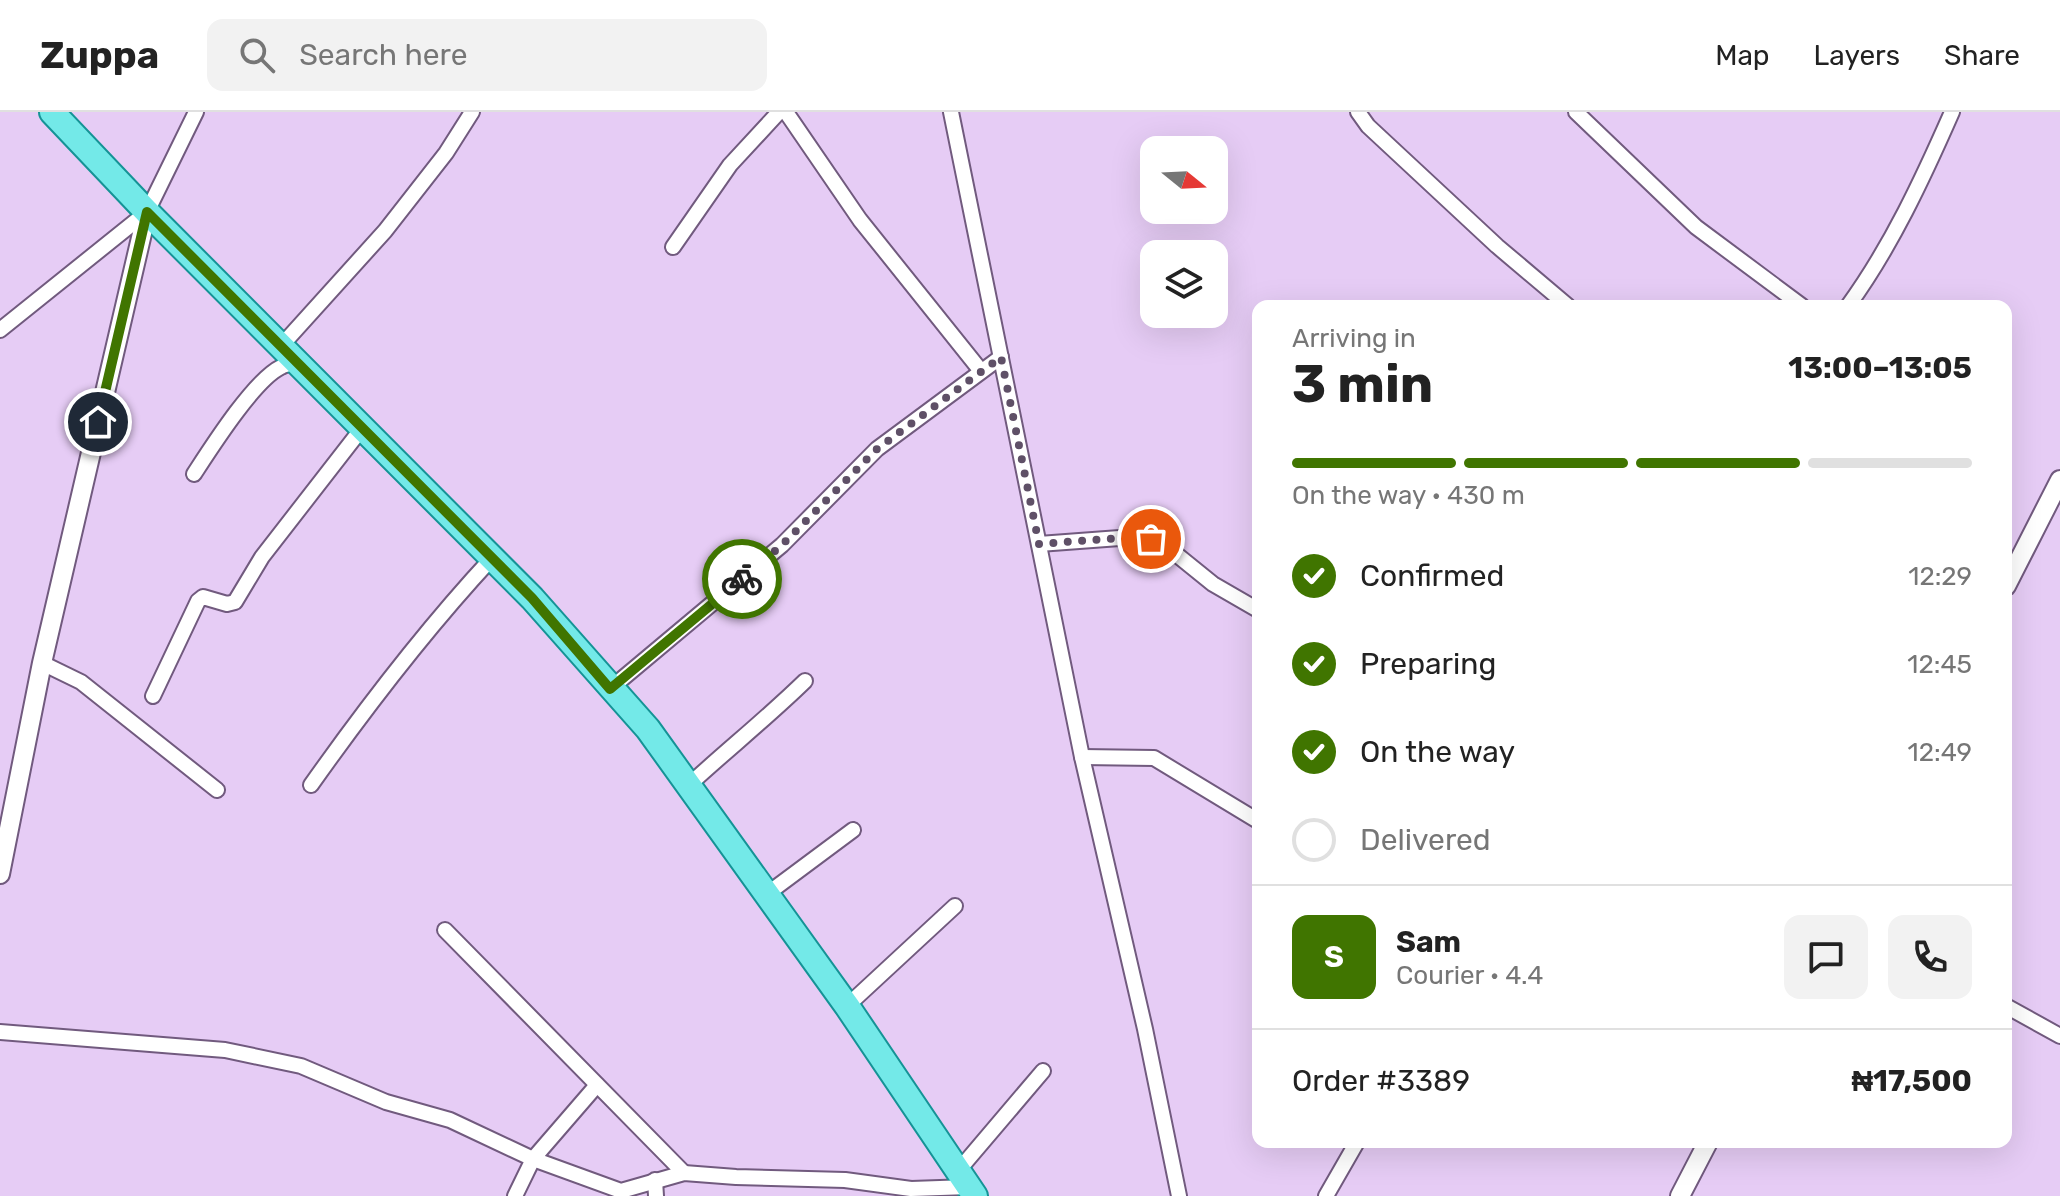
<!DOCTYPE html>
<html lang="en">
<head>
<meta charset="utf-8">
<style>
	:root { --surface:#fff; --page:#f2f2f2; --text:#222; --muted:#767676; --line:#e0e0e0; --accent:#407500 }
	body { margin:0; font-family:Rubik,sans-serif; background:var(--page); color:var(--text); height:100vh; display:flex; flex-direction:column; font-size:30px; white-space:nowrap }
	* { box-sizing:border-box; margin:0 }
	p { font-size:26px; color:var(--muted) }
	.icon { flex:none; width:44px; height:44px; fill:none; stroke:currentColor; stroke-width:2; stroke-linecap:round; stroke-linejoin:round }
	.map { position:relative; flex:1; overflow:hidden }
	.sheet { position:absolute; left:1252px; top:188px; width:760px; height:848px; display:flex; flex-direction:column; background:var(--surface); border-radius:16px; box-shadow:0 8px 32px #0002 }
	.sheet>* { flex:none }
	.needle { width:52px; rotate:108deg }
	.buttons { position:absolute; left:1140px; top:24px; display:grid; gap:16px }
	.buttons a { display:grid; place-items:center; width:88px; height:88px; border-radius:16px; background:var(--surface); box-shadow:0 8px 32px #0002; font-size:40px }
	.pin { position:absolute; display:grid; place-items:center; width:68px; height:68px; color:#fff; margin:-34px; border:4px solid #fff; border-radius:50%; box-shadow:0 2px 8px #0007 }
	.courier { position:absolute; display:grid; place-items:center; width:80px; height:80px; margin:-40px; border:6px solid #407500; border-radius:50%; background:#fff; color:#222; box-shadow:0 2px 10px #0007 }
	.overview em { font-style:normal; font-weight:700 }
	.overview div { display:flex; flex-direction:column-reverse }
	.overview { display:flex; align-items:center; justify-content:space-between; height:136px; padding:0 40px }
	h1 { font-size:52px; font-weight:700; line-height:60px }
	.bar { display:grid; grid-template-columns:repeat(4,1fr); gap:12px 8px; align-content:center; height:96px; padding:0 40px }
	.bar i { height:10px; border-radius:6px; background:var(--line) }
	.bar .active { background:var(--accent) }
	.bar p { grid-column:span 4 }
	.line { display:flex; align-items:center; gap:20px; padding:0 40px; border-top:2px solid var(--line) }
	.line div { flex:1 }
	.round { display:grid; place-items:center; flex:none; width:84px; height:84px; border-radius:16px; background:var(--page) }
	ol { padding:0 40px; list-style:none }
	li { display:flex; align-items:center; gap:24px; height:88px }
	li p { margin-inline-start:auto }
	li .icon { padding:8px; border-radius:50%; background:var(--accent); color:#fff; stroke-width:4 }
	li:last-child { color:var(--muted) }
	li i { width:44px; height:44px; border:4px solid var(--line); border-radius:50% }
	header { display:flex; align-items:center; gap:48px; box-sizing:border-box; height:112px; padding:0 40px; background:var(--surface); border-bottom:2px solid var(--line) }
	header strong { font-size:38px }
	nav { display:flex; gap:44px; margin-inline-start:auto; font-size:28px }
	.search { width:560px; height:72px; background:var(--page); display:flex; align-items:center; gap:20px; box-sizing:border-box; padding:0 28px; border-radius:16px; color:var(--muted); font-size:30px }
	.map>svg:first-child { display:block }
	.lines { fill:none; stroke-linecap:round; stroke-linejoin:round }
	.minor-casing { stroke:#715a7e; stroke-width:18 }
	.tertiary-casing { stroke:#715a7e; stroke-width:22 }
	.primary-casing { stroke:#159396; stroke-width:28 }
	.minor { stroke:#fff; stroke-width:14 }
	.tertiary { stroke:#fff; stroke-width:18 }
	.primary { stroke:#73e9e8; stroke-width:24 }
	.done { stroke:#5f5067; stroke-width:8; stroke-dasharray:0 14.4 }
	.route { stroke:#407500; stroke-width:10 }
</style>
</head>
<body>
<header>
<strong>Zuppa</strong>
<div class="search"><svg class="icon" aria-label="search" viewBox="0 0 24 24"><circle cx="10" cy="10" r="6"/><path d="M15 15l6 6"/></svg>Search here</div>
<nav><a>Map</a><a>Layers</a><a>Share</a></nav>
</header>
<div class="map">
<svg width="2060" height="1084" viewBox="0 0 2060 1084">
	<rect width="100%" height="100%" fill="#e6ccf5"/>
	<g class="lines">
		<defs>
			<g id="minor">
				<path d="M786,0L860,108L981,259"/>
				<path d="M951,0L1082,645L1145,917L1179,1084"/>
				<path d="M1358,0L1368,14L1497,134L1568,194"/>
				<path d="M1576,0L1696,115L1802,194"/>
				<path d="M673,135L730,53L779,0"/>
				<path d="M1848,194C1891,135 1923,66 1952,0"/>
				<path d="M0,218L147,100L196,0"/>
				<path d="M282,233L385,119L446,41L472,0"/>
				<path d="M194,362C211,336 254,268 281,255C286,252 293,252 299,250"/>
				<path d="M1039,432L1133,425L1151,427L1166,434L1213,472L1258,498"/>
				<path d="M42,551L81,570L217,678"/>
				<path d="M610,577L782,433L877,337L1001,245"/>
				<path d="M153,584L198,489L203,485L227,492L235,490L262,445L363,315"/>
				<path d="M1082,645L1154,646L1258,709"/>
				<path d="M311,673C367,594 426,517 492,446"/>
				<path d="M689,673C727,638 767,606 805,569"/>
				<path d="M767,782L853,718"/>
				<path d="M445,818L684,1061"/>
				<path d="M847,894L955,794"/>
				<path d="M2006,894L2060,924"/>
				<path d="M0,920L225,938L301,954L386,990L450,1008L533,1047L621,1079L684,1061L736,1065L845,1068L911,1077L969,1075"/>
				<path d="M958,1059L1043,959"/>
				<path d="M655,1068L656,1084"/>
				<path d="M515,1084L533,1047L597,973"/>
				<path d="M1326,1084L1357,1030"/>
			</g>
			<g id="tertiary">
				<path d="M2006,474L2060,368"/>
				<path d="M0,762L42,551L147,100"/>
				<path d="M1680,1084L1708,1030"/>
			</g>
			<path id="primary" d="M52,0L147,100L532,486L648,617L847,894L975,1084"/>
		</defs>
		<!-- minor casing -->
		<use href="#minor" class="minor-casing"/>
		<!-- tertiary casing -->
		<use href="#tertiary" class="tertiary-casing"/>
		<!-- primary casing -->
		<use href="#primary" class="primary-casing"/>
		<!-- minor -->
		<use href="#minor" class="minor"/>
		<!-- tertiary -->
		<use href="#tertiary" class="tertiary"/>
		<!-- primary -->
		<use href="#primary" class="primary"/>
	</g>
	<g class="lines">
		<!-- done -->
		<path class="done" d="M742,467L782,433L877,337L1001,245L1039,432L1133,425L1151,427"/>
		<!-- route -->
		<path class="route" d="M98,310L147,100L532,486L610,577L742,467"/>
	</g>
</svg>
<div class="buttons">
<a><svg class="needle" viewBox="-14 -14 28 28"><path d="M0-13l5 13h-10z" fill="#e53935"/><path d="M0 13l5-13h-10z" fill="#767676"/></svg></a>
<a><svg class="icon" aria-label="layers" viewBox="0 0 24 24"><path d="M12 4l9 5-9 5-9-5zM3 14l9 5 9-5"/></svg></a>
</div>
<div class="pin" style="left:1151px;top:427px;background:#ea580c"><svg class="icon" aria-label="bag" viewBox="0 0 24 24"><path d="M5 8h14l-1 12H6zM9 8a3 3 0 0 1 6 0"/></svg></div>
<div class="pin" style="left:98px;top:310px;background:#1f2937"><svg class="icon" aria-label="home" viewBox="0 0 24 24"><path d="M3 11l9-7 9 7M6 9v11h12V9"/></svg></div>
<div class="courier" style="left:742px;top:467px"><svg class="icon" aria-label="bike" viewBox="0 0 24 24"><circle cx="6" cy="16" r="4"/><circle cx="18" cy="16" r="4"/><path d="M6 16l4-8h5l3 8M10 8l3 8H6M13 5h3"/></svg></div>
<section class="sheet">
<div class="overview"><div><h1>3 min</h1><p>Arriving in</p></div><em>13:00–13:05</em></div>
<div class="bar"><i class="active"></i><i class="active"></i><i class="active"></i><i></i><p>On the way · 430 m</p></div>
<ol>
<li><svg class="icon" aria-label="check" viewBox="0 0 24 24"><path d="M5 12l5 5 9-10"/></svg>Confirmed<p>12:29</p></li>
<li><svg class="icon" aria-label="check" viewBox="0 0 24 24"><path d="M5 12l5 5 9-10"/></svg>Preparing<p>12:45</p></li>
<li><svg class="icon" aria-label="check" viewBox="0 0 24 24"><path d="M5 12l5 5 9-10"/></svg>On the way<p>12:49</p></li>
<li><i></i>Delivered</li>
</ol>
<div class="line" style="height:144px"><b class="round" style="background:var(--accent);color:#fff">S</b><div><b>Sam</b><p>Courier · 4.4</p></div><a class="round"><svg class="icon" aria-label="chat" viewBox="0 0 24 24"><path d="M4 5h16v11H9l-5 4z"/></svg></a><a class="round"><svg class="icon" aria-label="phone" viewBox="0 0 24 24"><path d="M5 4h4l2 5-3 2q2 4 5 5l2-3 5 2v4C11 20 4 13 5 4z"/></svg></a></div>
<div class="line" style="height:104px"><div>Order #3389</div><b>₦17,500</b></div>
</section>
</div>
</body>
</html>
